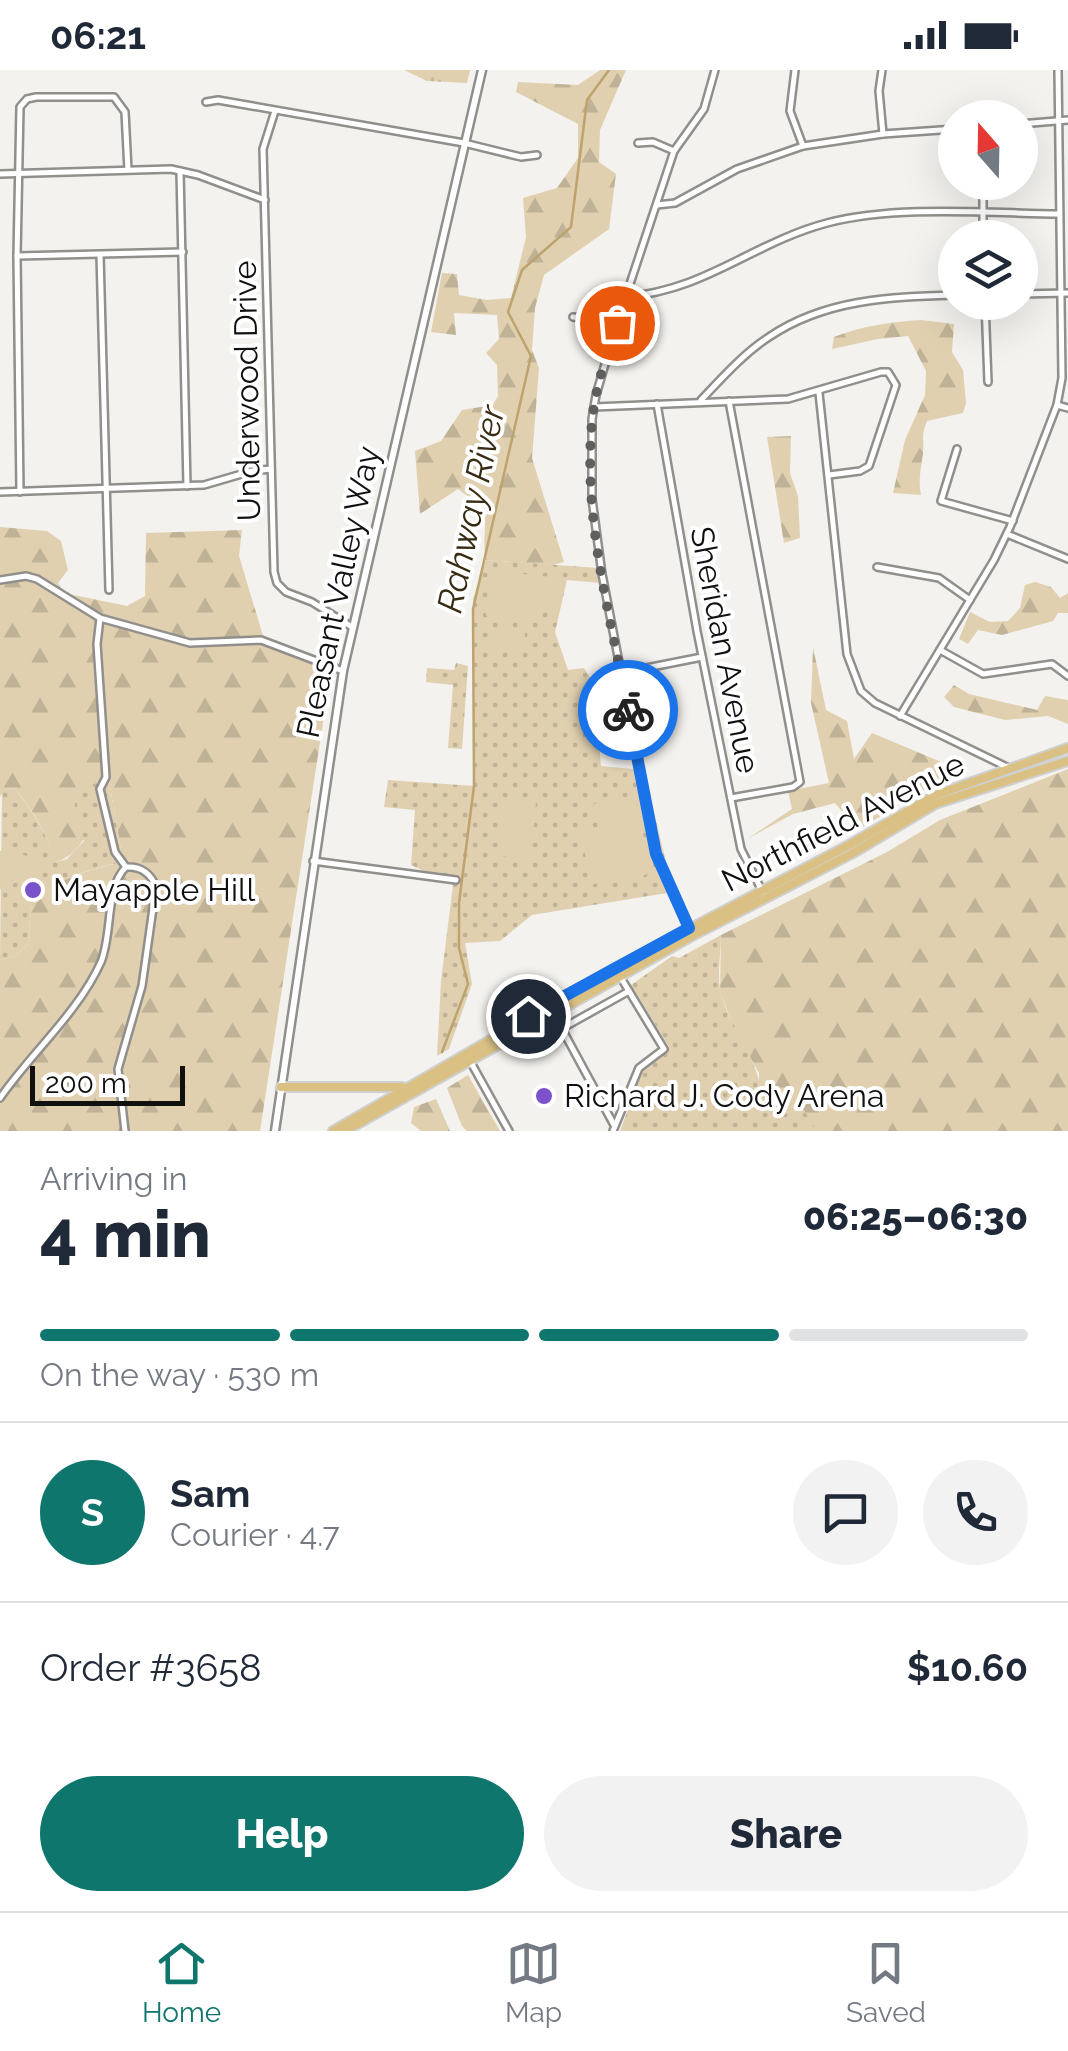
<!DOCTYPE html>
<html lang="en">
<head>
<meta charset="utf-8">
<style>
	:root { --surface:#fff; --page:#f2f2f3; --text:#1f2937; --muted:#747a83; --line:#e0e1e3; --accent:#0f766e }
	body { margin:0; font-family:Raleway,sans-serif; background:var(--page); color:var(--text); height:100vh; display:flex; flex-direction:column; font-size:38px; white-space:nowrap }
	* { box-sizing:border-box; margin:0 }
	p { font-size:32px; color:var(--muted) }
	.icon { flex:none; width:55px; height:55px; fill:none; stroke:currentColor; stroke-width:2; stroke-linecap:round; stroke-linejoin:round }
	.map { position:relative; height:1061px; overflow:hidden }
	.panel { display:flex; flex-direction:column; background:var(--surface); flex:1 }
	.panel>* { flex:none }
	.needle { width:65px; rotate:340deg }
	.controls { position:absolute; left:938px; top:30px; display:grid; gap:20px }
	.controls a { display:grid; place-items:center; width:100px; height:100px; border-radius:50%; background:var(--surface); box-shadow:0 10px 40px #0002; font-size:50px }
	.scale { position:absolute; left:30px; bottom:25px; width:155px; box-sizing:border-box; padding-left:10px; border:5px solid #10100f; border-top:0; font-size:28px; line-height:35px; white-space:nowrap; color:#10100f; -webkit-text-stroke:8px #fff; paint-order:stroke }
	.pin { position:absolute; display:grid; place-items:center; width:85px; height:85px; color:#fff; margin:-42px; border:5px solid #fff; border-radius:50%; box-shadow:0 2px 10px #0007 }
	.courier { position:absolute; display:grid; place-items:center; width:100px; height:100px; margin:-50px; border:8px solid #1a73e8; border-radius:50%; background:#fff; color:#222; box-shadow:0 2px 12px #0007 }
	.summary em { font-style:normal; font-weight:800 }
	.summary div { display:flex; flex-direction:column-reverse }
	.summary { display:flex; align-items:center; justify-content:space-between; height:170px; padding:0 40px }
	h1 { font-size:65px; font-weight:800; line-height:75px }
	.bar { display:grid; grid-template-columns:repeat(4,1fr); gap:15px 10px; align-content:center; height:120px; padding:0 40px }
	.bar i { height:12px; border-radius:8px; background:var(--line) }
	.bar .active { background:var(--accent) }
	.bar p { grid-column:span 4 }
	.line { display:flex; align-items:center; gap:25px; padding:0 40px; border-top:2px solid var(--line) }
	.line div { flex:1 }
	.round { display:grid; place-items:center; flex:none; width:105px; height:105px; border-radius:52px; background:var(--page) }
	.button { display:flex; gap:20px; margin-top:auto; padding:20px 40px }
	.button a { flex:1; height:115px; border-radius:60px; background:var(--accent); color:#fff; font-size:40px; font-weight:800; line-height:115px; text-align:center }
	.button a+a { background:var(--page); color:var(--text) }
	.status { display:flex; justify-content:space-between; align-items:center; height:70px; padding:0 50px; background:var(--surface); direction:ltr }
	.status svg { height:28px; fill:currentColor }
	.tabs { display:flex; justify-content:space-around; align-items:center; height:140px; border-top:2px solid var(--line); background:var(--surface); font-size:28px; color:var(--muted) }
	.tabs a { display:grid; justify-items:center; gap:5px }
	.tabs .active { color:var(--accent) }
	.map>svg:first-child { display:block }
	.grass { fill:url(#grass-tufts) }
	.forest { fill:url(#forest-firs) }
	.park { fill:url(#park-dots) }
	.garden { fill:#e0d0b0 }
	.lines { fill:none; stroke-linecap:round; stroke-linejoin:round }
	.stream { stroke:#bda36d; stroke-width:2.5 }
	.minor-casing { stroke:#918f8c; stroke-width:10 }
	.secondary-casing { stroke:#918f8c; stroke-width:11 }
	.primary-casing { stroke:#cfcfcf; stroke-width:12 }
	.minor { stroke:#fff; stroke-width:5 }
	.secondary { stroke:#fff; stroke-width:6 }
	.primary { stroke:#dac183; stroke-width:8 }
	.done { stroke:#5f5f5d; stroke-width:10; stroke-dasharray:0 18 }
	.route { stroke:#1a73e8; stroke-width:12 }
	.poi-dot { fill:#7a53cc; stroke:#fff; stroke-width:4 }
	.labels { text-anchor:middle; stroke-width:8; stroke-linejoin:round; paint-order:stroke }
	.street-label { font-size:32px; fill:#10100f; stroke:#fff }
	.poi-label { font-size:32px; fill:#10100f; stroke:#fff; text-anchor:start }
	.water-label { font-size:35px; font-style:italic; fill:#372c12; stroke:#fff }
</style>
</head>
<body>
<div class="status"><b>06:21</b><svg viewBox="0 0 49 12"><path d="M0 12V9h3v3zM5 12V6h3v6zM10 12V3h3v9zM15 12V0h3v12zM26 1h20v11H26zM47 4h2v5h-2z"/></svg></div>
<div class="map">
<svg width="1068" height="1061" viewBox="0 0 1068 1061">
	<defs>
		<pattern id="grass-tufts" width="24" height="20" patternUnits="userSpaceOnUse" patternTransform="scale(2.5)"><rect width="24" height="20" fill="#e0d0b0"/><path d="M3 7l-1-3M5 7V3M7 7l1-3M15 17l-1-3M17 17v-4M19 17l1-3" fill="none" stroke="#bfb296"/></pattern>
		<pattern id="forest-firs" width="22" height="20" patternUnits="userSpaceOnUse" patternTransform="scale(2.5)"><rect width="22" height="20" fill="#e0d0b0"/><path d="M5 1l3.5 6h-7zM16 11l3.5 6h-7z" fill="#bfb296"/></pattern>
		<pattern id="park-dots" width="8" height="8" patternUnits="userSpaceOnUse" patternTransform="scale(2.5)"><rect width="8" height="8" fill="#e0d0b0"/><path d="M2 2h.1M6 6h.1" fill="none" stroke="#bfb296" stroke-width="1.8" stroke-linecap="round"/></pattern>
	</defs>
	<rect width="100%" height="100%" fill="#f3f2ee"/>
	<!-- grass -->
	<path class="grass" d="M404,0H470L467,13L427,11Z"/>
	<!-- forest -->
	<g class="forest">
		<path d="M600,0H626L600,60L599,92L616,104L609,159L544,205L535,238L532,280L539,298L532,388L564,492L553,495L486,490C482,474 487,456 484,438L458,419L420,444L415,381L441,371L462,340L493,335L498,326L497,295L486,283L499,269L497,245L454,243L456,265L431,262L442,203L457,204L459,225L487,230L511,228L526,167L523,128L557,118L578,88V54L516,22L518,12L578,15Z"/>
		<path d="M921,250L954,254L952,282L963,300L966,333L963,343L927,351C920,369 925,368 923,383C921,399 918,409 921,425L893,423L905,370L925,325L926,301L908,266L878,269L832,279L834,267C861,256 891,252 921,250Z"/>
		<path d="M791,366L790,403L798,426L800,468L784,473L767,367Z"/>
		<path d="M0,457L47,461L61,471L68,500L58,513L64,523L127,536L145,526L146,463L242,460L239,486L264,569L331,601L260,1061H0V890L13,887L29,874C30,864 29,851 31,841C38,811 98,798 123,792L109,710C97,738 87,785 55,792C48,765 33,739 14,718L3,721L0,727Z"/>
		<path d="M1035,512L1051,517L1060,528L1068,523V543H1058L1053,551L1002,565L978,560L968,574L959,569L970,542L990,552L1008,551L1020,538L1025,515Z"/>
		<path d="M813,577L826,640L847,651L854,689L872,663L958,699L858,760L835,733L793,744L747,769L792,739L788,721L829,713L811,633Z"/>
		<path d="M954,615L969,624L1037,640L1045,626L1068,630V654L1048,646L1005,650L954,637L944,627Z"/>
		<path d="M1068,699V1061H759V1003L738,966L720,923L721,865L887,782L940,750Z"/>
		<path d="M468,1005L500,1061H467L462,1056L447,1018Z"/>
		<path d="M436,1029L450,1061H421L411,1053L414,1037Z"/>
	</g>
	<!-- park -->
	<g class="park">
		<path d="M486,490L598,498L601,513L567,510L555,562L568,600L584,598L594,614L601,696L644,700L673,822L532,845L500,871L465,873L472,914L449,979L437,986L441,911L453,815L411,795L415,740L384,737L388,710L474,716L473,529Z"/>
		<path d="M456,593L468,596L462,679L448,678L453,615L426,612L427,598L454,600Z"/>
		<path d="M109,710L123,792C98,797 38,812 31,841C29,851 30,864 29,874L13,887L0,890L2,721L14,718C33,740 47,765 56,792L67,789L84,771L71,720Z"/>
		<path d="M721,865C721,884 716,910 722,928C734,963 760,992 762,1029L804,1040L817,1061H620L643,1000L669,977L631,915L672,886L679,888Z"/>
	</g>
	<!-- garden -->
	<g class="garden">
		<path d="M505,499L514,503L562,508L558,543L540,542L539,551L488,548L486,545L489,500Z"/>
		<path d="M491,561L525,562L524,581L490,579Z"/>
		<path d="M635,725L651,802L643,806L589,815L582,760L598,757L593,734Z"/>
		<path d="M503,728L536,731L531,789L498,786Z"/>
		<path d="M8,780L33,788L41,800L0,820V781Z"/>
	</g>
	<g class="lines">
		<!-- stream -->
		<path class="stream" d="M442,982L468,914L459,878V833L474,716L473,539L531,286L508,242L522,200L571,157L587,30L609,0"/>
		<defs>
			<g id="minor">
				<path d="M795,0L790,41L803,76"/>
				<path d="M882,0L879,21L883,64"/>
				<path d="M206,32L218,30L464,73L521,87L537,85"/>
				<path d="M275,41L263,79L274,502L277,513L286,522L312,532L352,557"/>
				<path d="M1020,54L1068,50"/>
				<path d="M638,73L653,72L674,81"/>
				<path d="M180,101L187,416"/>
				<path d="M0,104L171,99L198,105L265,130"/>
				<path d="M983,112V168"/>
				<path d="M657,135L675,133L737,99L803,76L883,64L955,59"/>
				<path d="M100,185L109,520"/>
				<path d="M17,186L183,182"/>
				<path d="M1020,224L1068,223"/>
				<path d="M625,227C707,220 752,173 827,153C895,135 988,143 1059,144"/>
				<path d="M985,232L988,312"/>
				<path d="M573,247L617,253"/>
				<path d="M819,323L847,584L861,621L875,633L1011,699"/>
				<path d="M701,330C722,308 743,284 769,267C825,229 890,227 955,225"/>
				<path d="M729,331L800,712L793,717L731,728"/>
				<path d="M657,334L697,561L741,779L763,823"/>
				<path d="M1057,335L1068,338"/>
				<path d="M594,337L788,329L881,302H888L896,315L869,396L860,401L829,405"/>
				<path d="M957,379L941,431L1013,451"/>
				<path d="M0,422L204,415L252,401L271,399"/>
				<path d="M20,422L17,186L20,37L27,29L36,27H114L125,42L128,100"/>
				<path d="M1007,464L1068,489"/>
				<path d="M877,497L939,508L970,530"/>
				<path d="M0,510L26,506L37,509L100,548L190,573L261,570L343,601"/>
				<path d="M100,548L97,574L106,707L100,719L115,782L126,797C141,796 151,804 156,817L142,916L118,999L125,1061"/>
				<path d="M940,580L983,604L1052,594L1068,606"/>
				<path d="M621,603L702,587"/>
				<path d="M900,646L994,490L1010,457L1057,335L1062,308L1058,0"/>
				<path d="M313,791L456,810"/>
				<path d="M690,860L656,784L602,504L592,429V349L596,325L617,253L674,81L704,39L715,0"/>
				<path d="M549,935L614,1055"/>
				<path d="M561,959L629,921"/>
				<path d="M469,989L509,1061"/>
				<path d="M0,1028C32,982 78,943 101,892C113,863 105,817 126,797"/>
				<path d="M613,1061L639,998L664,979L615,898"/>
			</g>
			<path id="secondary" d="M275,1061L343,601L482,0"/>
			<g id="primary">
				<path d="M281,1017H402"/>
				<path d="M333,1061L615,898L849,775L936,725L1068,678"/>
				<path d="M345,1061L692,866L853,783L935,734L1068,691"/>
			</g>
		</defs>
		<!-- minor casing -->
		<use href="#minor" class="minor-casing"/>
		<!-- secondary casing -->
		<use href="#secondary" class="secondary-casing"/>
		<!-- primary casing -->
		<use href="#primary" class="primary-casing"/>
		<!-- minor -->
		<use href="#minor" class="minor"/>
		<!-- secondary -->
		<use href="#secondary" class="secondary"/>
		<!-- primary -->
		<use href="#primary" class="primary"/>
	</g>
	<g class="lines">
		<!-- done -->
		<path class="done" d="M617,253C608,282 597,312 593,343C581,442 610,544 628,640"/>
		<!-- route -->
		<path class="route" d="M528,946L689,858L656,784L628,640"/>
	</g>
	<!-- markers -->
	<g class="poi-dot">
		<circle cx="33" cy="820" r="10"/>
		<circle cx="544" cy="1026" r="10"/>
	</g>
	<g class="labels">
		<!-- street labels -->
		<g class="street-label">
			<text transform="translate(247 321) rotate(-91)" y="11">Underwood Drive</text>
			<text transform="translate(338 522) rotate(-78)" y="11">Pleasant Valley Way</text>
			<text transform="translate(725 580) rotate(79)" y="11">Sheridan Avenue</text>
			<text transform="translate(843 752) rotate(-27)" y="11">Northfield Avenue</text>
		</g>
		<!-- poi labels -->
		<g class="poi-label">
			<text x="53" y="831">Mayapple Hill</text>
			<text x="564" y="1037">Richard J. Cody Arena</text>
		</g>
		<!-- water labels -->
		<g class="water-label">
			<text transform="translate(471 439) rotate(-78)" y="12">Rahway River</text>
		</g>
	</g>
</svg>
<div class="controls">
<a><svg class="needle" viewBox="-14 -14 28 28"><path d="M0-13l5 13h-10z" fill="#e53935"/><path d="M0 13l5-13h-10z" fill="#747a83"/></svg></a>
<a><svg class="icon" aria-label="layers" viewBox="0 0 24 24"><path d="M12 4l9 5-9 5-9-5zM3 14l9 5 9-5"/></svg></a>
</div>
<div class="scale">200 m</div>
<div class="pin" style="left:617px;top:253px;background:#ea580c"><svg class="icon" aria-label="bag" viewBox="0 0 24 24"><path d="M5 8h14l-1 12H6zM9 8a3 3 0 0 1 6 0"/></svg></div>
<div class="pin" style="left:528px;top:946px;background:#1f2937"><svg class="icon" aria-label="home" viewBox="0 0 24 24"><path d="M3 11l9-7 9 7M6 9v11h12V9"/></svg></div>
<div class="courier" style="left:628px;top:640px"><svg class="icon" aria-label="bike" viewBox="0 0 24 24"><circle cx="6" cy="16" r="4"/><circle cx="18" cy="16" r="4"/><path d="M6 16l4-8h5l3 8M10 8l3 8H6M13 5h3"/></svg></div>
</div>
<section class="panel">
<div class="summary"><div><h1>4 min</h1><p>Arriving in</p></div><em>06:25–06:30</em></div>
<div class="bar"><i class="active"></i><i class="active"></i><i class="active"></i><i></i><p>On the way · 530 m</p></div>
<div class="line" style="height:180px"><b class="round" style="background:var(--accent);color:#fff">S</b><div><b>Sam</b><p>Courier · 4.7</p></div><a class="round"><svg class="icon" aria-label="chat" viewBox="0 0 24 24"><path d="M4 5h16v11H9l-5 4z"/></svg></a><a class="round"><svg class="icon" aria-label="phone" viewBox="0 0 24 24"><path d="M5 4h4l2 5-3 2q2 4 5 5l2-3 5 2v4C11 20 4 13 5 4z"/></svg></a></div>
<div class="line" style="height:130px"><div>Order #3658</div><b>$10.60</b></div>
<div class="button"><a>Help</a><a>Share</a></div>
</section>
<nav class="tabs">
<a class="active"><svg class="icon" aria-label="home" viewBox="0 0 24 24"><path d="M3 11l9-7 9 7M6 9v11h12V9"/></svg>Home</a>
<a><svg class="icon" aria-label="map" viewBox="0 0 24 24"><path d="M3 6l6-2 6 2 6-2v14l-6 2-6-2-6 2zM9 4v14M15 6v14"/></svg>Map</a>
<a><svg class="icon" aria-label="saved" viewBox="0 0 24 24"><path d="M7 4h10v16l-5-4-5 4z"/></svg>Saved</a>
</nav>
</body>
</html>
